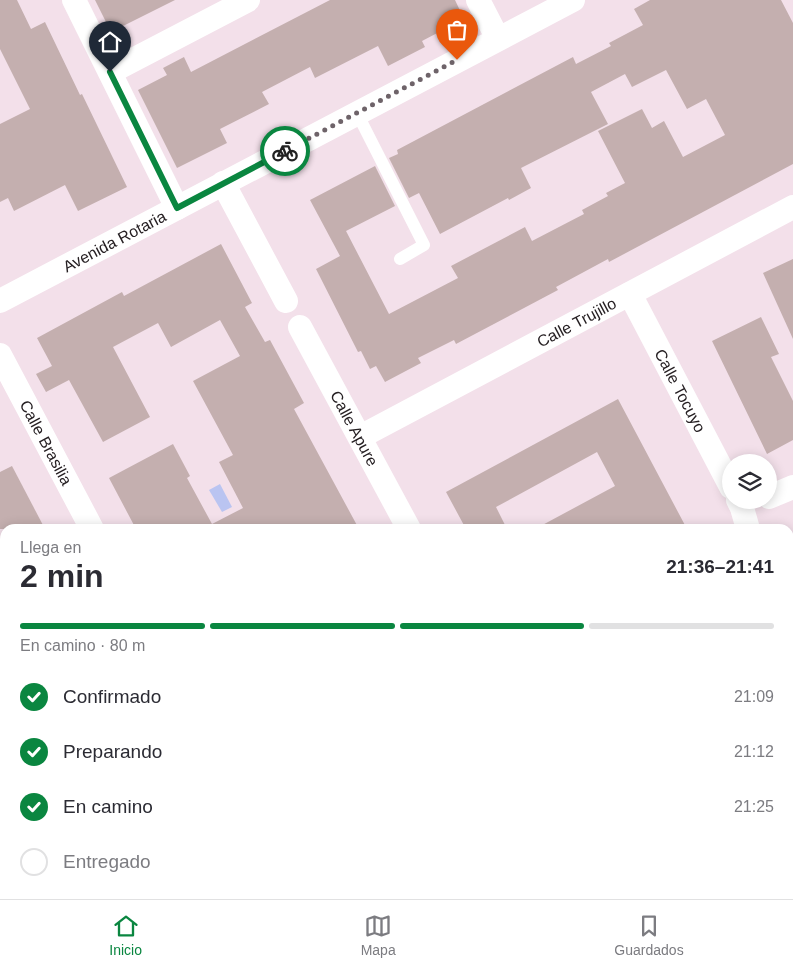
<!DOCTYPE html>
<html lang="es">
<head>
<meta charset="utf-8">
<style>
	:root { --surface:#fff; --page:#f2f2f3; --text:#2b2b33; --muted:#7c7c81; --line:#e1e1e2; --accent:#0a8640 }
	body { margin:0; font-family:Helvetica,sans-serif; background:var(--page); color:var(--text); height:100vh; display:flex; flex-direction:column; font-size:19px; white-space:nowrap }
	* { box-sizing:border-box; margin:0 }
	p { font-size:16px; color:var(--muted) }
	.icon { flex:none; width:28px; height:28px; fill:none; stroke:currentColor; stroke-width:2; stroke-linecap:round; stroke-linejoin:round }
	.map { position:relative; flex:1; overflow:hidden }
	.panel { position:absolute; left:0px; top:524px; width:794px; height:376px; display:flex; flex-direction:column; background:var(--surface); border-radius:15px 15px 0 0; box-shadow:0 2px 12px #0003 }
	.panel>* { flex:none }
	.tools { position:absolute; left:722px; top:454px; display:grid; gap:10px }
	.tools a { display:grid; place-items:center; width:55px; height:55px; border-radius:50%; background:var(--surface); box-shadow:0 2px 12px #0003; font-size:25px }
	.pin { position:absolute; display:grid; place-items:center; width:42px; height:42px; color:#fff; margin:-51px -21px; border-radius:50% 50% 50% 0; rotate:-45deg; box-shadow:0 0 5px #0007 }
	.pin .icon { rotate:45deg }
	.courier { position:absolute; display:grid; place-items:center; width:50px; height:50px; margin:-25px; border:4px solid #0a8640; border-radius:50%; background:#fff; color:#222; box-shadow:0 1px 6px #0007 }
	.summary em { font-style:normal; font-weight:600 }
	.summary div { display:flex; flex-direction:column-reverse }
	.summary { display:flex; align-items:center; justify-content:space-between; height:85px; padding:0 20px }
	h1 { font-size:32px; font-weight:600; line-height:38px }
	.bar { display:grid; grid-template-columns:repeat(4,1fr); gap:8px 5px; align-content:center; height:60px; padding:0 20px }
	.bar i { height:6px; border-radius:4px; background:var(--line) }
	.bar .current { background:var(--accent) }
	.bar p { grid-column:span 4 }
	ol { padding:0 20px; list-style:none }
	li { display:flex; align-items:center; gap:15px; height:55px }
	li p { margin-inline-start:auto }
	li .icon { padding:5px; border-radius:50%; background:var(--accent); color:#fff; stroke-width:4 }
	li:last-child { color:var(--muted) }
	li i { width:28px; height:28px; border:2px solid var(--line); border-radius:50% }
	.dock { display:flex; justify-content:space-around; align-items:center; height:70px; border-top:1px solid var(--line); background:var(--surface); font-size:14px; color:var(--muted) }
	.dock a { display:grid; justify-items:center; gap:2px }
	.dock .current { color:var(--accent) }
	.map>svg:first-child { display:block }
	.water { fill:#bac4f1 }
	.building { fill:#c4afaf }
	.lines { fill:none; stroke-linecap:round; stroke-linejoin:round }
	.service { stroke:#fff; stroke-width:12 }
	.minor { stroke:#fff; stroke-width:24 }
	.done { stroke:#6e6369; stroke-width:5; stroke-dasharray:0 9 }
	.route { stroke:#0a8640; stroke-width:6 }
	.labels { text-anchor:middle; stroke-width:4.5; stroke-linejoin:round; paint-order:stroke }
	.street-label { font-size:16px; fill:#262023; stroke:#fff }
</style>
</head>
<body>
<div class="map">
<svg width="793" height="899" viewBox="0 0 793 899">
	<rect width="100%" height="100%" fill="#f3e0ea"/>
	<!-- water -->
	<path class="water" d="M220,484L232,507L222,512L209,490Z"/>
	<!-- building -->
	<g class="building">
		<path d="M0,0H17L31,29L45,22L80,95L82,94L127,187L78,211L65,185L14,211L8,198L0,202V124L30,109L0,49Z"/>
		<path d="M95,0H175L111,32Z"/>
		<path d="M330,0H455L464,19L422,41L425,47L388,66L378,46L315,78L310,67L262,92L269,104L220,129L227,143L177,168L138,90L167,75L163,68L184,57L191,72Z"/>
		<path d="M650,0H781L793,23V164L609,262L608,259L556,287L558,290L456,344L454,340L418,358L421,363L385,382L376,366L370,369L361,351L358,352L316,269L340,256L310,200L375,166L395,206L346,231L389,314L458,278L451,266L525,227L532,241L584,214L582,210L608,196L606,193L625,183L598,131L642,109L652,128L664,121L683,157L725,135L706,99L687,109L666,70L632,87L625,74L591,92L608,124L521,168L531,188L509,200L508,198L440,234L419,193L409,198L389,158L398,154L397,150L573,57L576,64L611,46L609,43L643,25L634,9Z"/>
		<path d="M221,244L252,303L245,307L265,342L270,340L304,403L294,409L359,529H136L109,478L173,444L190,476L187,478L212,524L243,508L219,462L233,455L193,381L240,356L220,320L171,347L158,323L113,347L150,417L103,442L69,380L46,392L36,374L52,366L37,338L122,292L124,296Z"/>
		<path d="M793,259V339L763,273Z"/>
		<path d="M761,317L779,354L771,357L793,401V440L767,454L712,341Z"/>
		<path d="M618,399L687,529H535L615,486L597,452L496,507L507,529H466L446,492Z"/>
		<path d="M12,466L45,529H0V472Z"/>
	</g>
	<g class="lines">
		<!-- service -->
		<path class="service" d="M357,113L424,245L400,259"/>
		<!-- minor -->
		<g class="minor">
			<path d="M74,0L177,208"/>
			<path d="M478,0L498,39"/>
			<path d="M110,72L248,0"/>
			<path d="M223,183L286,301"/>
			<path id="s1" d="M630,294L731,487"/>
			<path id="s2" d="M0,301L573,0"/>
			<path id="s3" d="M300,327L409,529"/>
			<path id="s4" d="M0,355L92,529"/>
			<path id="s5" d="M360,437L793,207"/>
			<path d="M769,497L793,487"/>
			<path d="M738,500L742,508L748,529"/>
			<path d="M0,628L5,625"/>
			<path d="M789,676L793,691"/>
			<path d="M789,747L793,745"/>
			<path d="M286,895L288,899"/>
			<path d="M606,895L608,899"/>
		</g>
	</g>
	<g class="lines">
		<!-- done -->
		<path class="done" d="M285,151L457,60"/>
		<!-- route -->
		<path class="route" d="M110,72L177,208L285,151"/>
	</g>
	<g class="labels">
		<!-- street labels -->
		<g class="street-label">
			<text dy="6" stroke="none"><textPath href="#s2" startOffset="129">Avenida Rotaria</textPath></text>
			<text dy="6" stroke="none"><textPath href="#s5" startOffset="245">Calle Trujillo</textPath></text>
			<text dy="6" stroke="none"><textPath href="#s1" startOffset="109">Calle Tocuyo</textPath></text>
			<text dy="6" stroke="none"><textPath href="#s3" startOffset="115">Calle Apure</textPath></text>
			<text dy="6" stroke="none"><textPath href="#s4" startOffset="99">Calle Brasilia</textPath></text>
		</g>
	</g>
</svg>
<div class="tools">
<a><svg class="icon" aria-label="layers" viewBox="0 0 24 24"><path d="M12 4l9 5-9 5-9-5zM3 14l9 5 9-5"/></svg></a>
</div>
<div class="pin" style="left:457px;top:60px;background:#ea580c"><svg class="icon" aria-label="bag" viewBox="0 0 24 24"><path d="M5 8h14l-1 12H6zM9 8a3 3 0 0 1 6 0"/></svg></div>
<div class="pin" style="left:110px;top:72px;background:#1f2937"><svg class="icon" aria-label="home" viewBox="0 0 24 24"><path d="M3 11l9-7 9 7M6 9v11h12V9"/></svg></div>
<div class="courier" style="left:285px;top:151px"><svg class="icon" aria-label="bike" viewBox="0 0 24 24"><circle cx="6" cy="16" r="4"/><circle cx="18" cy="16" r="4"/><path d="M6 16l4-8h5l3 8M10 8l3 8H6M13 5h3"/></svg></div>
<section class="panel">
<div class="summary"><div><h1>2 min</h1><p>Llega en</p></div><em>21:36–21:41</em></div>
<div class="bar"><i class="current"></i><i class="current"></i><i class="current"></i><i></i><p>En camino · 80 m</p></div>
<ol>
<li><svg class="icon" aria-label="check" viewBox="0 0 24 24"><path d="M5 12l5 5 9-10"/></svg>Confirmado<p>21:09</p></li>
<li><svg class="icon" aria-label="check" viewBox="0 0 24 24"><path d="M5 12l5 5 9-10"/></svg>Preparando<p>21:12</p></li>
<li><svg class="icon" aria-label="check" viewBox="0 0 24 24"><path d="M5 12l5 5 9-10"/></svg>En camino<p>21:25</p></li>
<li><i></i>Entregado</li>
</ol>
</section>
</div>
<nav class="dock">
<a class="current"><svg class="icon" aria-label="home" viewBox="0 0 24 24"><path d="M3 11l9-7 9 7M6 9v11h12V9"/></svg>Inicio</a>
<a><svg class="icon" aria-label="map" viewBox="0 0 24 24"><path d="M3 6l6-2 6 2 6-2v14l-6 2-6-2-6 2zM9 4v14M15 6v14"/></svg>Mapa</a>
<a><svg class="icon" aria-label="saved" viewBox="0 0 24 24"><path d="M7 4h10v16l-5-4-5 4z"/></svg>Guardados</a>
</nav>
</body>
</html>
